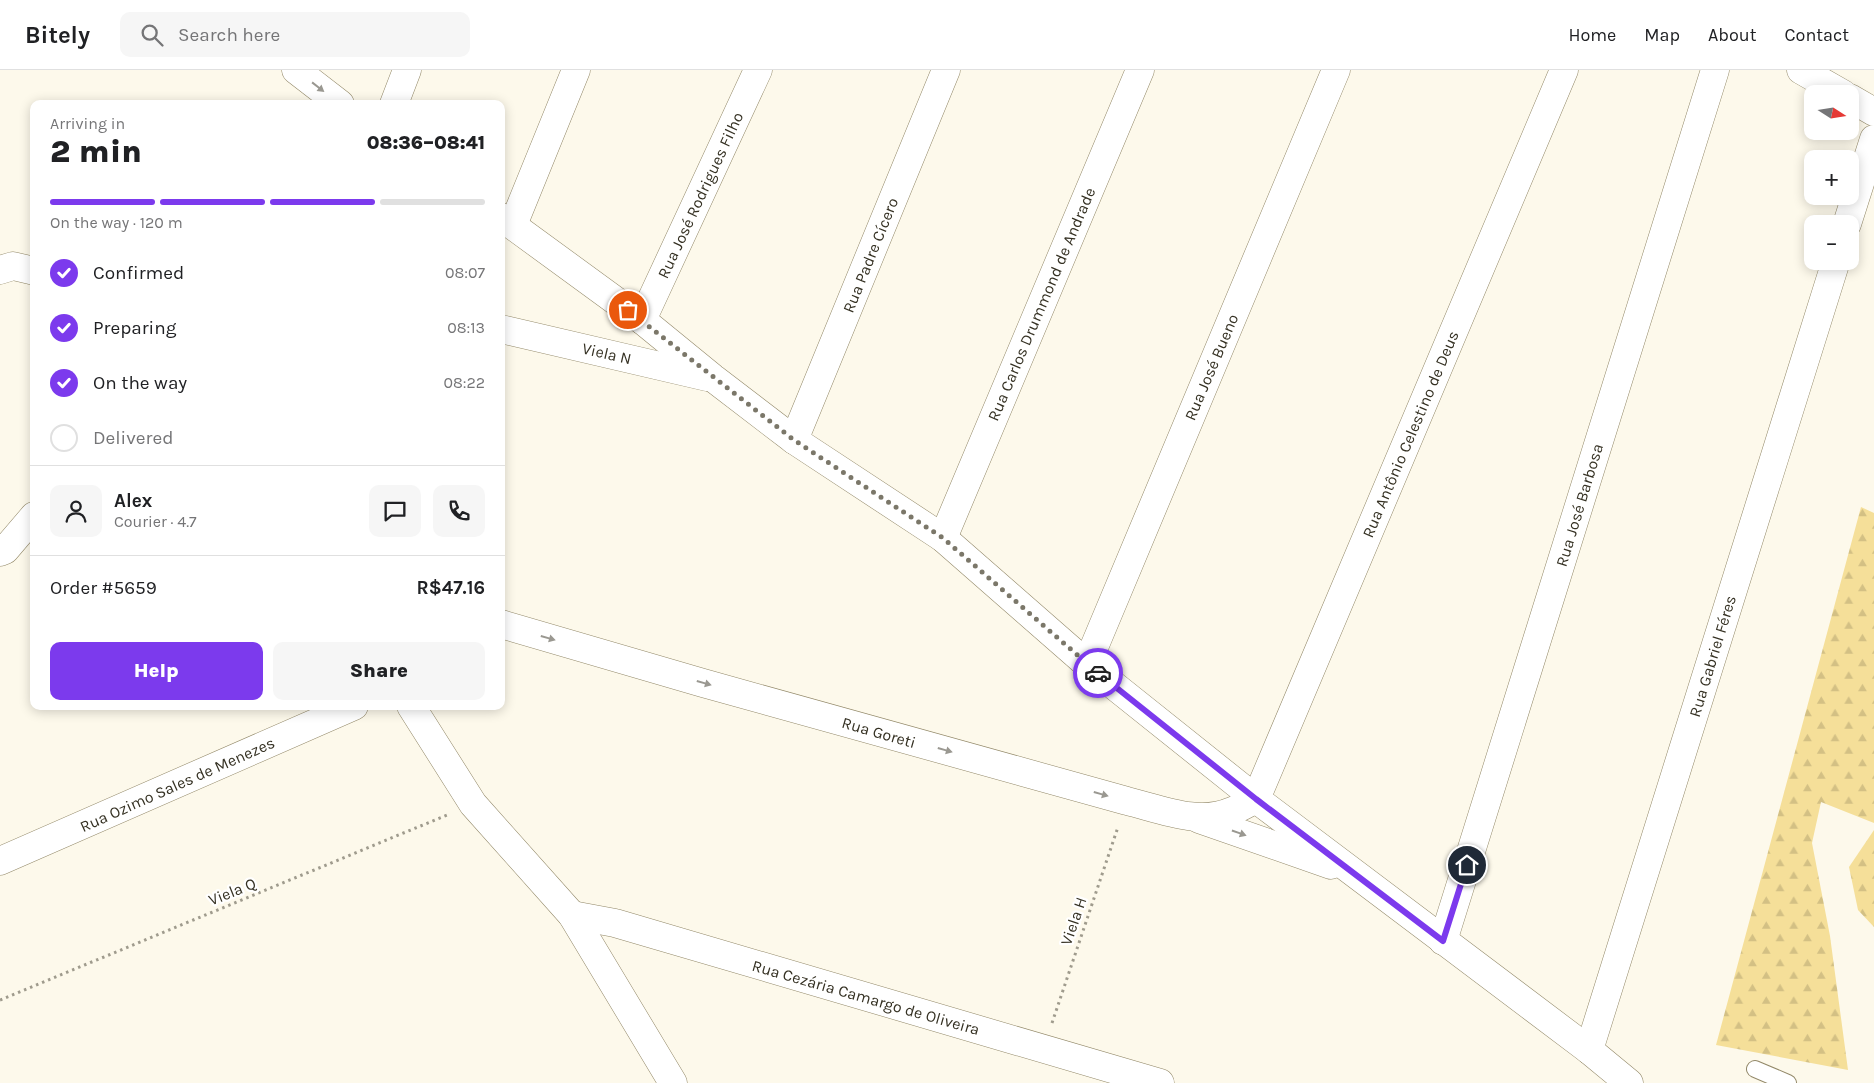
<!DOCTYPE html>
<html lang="en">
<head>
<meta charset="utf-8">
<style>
	:root { --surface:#fff; --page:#f6f6f6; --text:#202124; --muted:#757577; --line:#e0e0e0; --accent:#7c3aed }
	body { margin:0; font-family:Karla,sans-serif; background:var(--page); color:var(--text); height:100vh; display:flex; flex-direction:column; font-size:19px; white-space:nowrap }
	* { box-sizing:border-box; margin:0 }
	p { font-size:16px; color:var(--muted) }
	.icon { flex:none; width:28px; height:28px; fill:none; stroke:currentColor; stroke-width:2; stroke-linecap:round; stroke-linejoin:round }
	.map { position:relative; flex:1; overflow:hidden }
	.sheet { position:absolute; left:30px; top:30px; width:475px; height:610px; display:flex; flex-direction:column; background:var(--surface); border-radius:10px; box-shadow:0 2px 12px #0003 }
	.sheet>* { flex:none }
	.needle { width:32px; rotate:102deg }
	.tools { position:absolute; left:1804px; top:15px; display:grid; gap:10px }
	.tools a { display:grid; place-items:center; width:55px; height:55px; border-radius:10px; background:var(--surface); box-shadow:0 2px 12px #0003; font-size:25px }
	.pin { position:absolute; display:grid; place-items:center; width:42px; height:42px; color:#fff; margin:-21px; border:2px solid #fff; border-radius:50%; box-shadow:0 1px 5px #0007 }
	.courier { position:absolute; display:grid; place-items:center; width:50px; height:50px; margin:-25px; border:4px solid #7c3aed; border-radius:50%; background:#fff; color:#222; box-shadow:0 1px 6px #0007 }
	.overview em { font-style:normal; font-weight:800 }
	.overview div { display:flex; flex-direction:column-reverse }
	.overview { display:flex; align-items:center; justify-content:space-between; height:85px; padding:0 20px }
	h1 { font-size:32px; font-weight:800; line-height:38px }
	.bar { display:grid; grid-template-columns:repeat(4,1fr); gap:8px 5px; align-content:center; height:60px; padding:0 20px }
	.bar i { height:6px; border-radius:4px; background:var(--line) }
	.bar .selected { background:var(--accent) }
	.bar p { grid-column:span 4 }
	.line { display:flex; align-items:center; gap:12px; padding:0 20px; border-top:1px solid var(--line) }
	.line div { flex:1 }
	.round { display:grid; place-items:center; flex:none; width:52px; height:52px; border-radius:10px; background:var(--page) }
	ol { padding:0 20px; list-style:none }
	li { display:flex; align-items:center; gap:15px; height:55px }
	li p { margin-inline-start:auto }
	li .icon { padding:5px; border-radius:50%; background:var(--accent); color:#fff; stroke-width:4 }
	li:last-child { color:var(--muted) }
	li i { width:28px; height:28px; border:2px solid var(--line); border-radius:50% }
	.cta { display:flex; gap:10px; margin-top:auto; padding:10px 20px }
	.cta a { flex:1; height:58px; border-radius:10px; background:var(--accent); color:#fff; font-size:20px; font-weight:800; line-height:58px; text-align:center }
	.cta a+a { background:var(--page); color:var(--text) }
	header { display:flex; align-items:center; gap:30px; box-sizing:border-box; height:70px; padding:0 25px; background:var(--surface); border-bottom:1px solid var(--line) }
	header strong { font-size:24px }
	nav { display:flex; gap:28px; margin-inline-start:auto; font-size:18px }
	.search { width:350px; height:45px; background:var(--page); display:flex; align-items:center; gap:12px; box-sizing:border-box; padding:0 18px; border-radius:10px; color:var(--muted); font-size:19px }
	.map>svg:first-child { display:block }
	.forest { fill:url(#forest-firs) }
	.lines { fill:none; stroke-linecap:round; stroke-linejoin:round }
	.lane-casing { stroke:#928868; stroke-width:18 }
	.street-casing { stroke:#928868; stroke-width:29 }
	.path { stroke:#9f9b8d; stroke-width:3; stroke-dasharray:2.5 4; stroke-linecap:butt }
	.lane { stroke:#fff; stroke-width:16 }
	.street { stroke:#fff; stroke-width:28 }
	.oneway { fill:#9a9891 }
	.done { stroke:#7b7769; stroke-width:5; stroke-dasharray:0 9 }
	.route { stroke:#7c3aed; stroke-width:6 }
	.labels { text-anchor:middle; stroke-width:4.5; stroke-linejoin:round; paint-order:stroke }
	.street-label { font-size:16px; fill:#353123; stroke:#fff }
</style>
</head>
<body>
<header>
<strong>Bitely</strong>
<div class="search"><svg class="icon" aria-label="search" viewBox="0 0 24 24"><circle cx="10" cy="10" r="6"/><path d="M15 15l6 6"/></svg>Search here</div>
<nav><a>Home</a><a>Map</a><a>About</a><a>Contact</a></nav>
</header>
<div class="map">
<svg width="1874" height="1013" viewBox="0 0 1874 1013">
	<defs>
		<pattern id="forest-firs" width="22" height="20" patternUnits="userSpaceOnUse" patternTransform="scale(1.25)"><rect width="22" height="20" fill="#f5df99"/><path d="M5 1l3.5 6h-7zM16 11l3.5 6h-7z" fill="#d3c084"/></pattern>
	</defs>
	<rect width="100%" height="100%" fill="#fdf9eb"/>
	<!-- forest -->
	<g class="forest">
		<path d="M1861,437L1874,443V753L1821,732L1812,773L1830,866L1848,1000L1716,975Z"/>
		<path d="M1874,760V857L1858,840L1849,797Z"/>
	</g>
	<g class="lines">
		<defs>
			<path id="lane" d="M1755,999L1788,1013"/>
			<g id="street">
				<path d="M296,0L340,34"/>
				<path d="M1801,0L1843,24"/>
				<path d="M1850,28L1874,42"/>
				<path d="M394,34L407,0"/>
				<path d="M501,147L642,250L713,308L794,370L943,468L1087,594L1256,729L1589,980L1629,1013"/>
				<path d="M1847,154L1874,69"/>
				<path d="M513,155L576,0"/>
				<path d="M0,200L13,196L34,201"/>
				<path d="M642,250L758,0"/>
				<path d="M501,259L707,307"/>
				<path d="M794,370L946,0"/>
				<path d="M943,468L1140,0"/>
				<path d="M0,482L5,480L34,446"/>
				<path d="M501,554L703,613L1127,731C1160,739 1199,756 1232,741C1240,738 1248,733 1256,729L1564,0"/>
				<path d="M1087,594L1336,0"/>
				<path d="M411,636L473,734L572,845L673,1013"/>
				<path d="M1199,749L1331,795"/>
				<path d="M0,791L354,636"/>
				<path d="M572,845L615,853L1160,1013"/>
				<path d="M1443,871L1715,0"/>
				<path d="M1589,980L1836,191"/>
			</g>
		</defs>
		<!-- lane casing -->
		<use href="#lane" class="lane-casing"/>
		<!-- street casing -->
		<use href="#street" class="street-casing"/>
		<!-- path -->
		<g class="path">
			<path d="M0,930L447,745"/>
			<path d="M1052,953L1118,757"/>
		</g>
		<!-- lane -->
		<use href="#lane" class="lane"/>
		<!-- street -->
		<use href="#street" class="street"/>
	</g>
	<!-- one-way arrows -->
	<defs><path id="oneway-solid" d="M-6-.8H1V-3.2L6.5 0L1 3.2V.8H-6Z" transform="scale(1.25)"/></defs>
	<g class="oneway">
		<use href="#oneway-solid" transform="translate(318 17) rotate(38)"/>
		<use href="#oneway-solid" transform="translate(548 568) rotate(16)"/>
		<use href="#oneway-solid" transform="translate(704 613) rotate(16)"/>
		<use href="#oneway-solid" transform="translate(945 680) rotate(16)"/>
		<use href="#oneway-solid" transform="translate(1101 724) rotate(16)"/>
		<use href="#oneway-solid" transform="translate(1239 763) rotate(19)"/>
	</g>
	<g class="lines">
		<!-- done -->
		<path class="done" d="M628,240L794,370L943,468L1098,603"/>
		<!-- route -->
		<path class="route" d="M1098,603L1256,729L1443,871L1467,795"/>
	</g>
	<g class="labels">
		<!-- street labels -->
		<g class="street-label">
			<text transform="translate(700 125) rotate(-65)" y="6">Rua José Rodrigues Filho</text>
			<text transform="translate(870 185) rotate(-68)" y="6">Rua Padre Cícero</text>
			<text transform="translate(1041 234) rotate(-67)" y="6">Rua Carlos Drummond de Andrade</text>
			<text transform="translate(607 283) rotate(13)" y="6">Viela N</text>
			<text transform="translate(1211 297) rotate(-67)" y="6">Rua José Bueno</text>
			<text transform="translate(1410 364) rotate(-67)" y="6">Rua Antônio Celestino de Deus</text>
			<text transform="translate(1579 435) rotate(-73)" y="6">Rua José Barbosa</text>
			<text transform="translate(1712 586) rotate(-73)" y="6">Rua Gabriel Féres</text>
			<text transform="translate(879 662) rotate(16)" y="6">Rua Goreti</text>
			<text transform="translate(177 714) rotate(-24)" y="6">Rua Ozimo Sales de Menezes</text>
			<text transform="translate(232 821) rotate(-22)" y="6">Viela Q</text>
			<text transform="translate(1073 851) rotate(-71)" y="6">Viela H</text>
			<text transform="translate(866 927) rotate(16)" y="6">Rua Cezária Camargo de Oliveira</text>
		</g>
	</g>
</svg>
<div class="tools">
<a><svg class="needle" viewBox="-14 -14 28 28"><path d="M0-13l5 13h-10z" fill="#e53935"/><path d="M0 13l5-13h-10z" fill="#757577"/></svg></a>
<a>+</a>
<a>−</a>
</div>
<div class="pin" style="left:628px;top:240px;background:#ea580c"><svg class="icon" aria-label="bag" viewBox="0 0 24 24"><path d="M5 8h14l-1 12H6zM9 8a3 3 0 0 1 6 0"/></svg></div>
<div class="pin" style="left:1467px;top:795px;background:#1f2937"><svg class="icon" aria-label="home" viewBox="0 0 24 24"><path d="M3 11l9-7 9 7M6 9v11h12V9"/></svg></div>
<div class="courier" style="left:1098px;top:603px"><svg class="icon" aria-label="car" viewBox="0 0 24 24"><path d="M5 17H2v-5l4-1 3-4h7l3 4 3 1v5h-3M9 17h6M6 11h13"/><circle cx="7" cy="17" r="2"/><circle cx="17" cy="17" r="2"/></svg></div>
<section class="sheet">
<div class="overview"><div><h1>2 min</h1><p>Arriving in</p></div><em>08:36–08:41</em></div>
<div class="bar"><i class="selected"></i><i class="selected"></i><i class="selected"></i><i></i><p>On the way · 120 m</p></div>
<ol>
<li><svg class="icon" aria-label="check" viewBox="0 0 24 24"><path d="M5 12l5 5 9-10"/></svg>Confirmed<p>08:07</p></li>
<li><svg class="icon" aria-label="check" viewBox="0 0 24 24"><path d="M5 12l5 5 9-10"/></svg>Preparing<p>08:13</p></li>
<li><svg class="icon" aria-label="check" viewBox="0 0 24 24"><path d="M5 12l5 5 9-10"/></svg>On the way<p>08:22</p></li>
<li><i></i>Delivered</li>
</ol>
<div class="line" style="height:90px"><a class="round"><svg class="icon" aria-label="person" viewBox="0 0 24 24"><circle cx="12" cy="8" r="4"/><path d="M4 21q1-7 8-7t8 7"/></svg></a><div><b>Alex</b><p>Courier · 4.7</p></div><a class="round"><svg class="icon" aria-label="chat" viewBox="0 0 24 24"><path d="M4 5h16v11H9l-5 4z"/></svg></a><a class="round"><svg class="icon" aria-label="phone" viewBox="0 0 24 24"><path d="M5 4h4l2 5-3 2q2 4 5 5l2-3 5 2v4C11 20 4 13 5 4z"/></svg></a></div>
<div class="line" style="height:65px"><div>Order #5659</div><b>R$47.16</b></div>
<div class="cta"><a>Help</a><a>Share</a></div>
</section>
</div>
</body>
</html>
